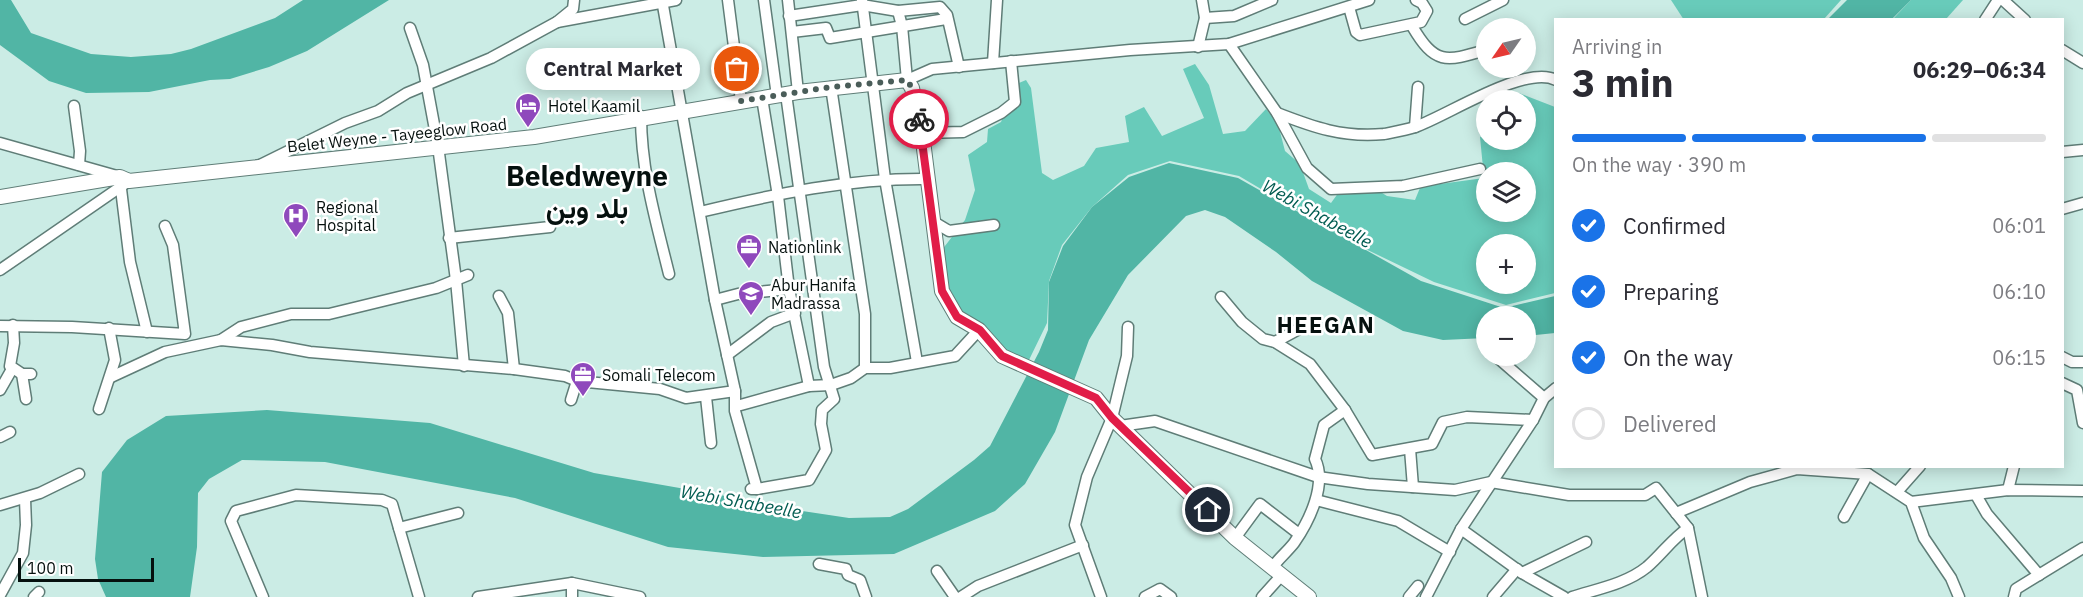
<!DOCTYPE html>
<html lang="en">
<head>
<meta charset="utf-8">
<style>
	:root { --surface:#fff; --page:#f2f2f3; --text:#2b2b33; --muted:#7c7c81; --line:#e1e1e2; --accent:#1a73e8 }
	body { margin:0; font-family:"IBM Plex Sans",Vazirmatn,sans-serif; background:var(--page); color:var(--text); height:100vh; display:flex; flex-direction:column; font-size:22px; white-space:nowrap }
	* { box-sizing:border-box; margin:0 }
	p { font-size:20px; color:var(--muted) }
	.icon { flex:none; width:33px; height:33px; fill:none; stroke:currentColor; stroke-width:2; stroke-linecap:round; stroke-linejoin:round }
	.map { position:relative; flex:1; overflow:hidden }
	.drawer { position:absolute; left:1554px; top:18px; width:510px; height:450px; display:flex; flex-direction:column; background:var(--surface); border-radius:0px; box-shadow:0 3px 15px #0003 }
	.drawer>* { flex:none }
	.needle { width:39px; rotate:236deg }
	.fabs { position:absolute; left:1476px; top:18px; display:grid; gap:12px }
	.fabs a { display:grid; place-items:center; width:60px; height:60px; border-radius:50%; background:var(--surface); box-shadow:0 3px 15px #0003; font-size:30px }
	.scale { position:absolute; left:18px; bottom:15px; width:136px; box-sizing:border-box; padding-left:6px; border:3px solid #05100e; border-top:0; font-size:16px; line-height:21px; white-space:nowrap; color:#05100e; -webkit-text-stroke:4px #fff; paint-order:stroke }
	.pin { position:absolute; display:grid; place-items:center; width:51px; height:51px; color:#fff; margin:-26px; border:3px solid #fff; border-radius:50%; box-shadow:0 2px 6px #0007 }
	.courier { position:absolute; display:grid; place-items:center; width:60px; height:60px; margin:-30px; border:4px solid #e11d48; border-radius:50%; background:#fff; color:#222; box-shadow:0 2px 8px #0007 }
	.bubble { position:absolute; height:42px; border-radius:21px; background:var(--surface); box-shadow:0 3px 15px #0003; font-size:20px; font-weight:700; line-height:42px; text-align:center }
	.summary em { font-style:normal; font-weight:700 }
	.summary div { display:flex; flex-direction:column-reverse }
	.summary { display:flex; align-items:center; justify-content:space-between; height:102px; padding:0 18px }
	h1 { font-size:39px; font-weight:700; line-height:45px }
	.bar { display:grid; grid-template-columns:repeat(4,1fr); gap:9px 6px; align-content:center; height:72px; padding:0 18px }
	.bar i { height:8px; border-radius:4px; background:var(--line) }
	.bar .selected { background:var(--accent) }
	.bar p { grid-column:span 4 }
	ol { padding:0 18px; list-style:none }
	li { display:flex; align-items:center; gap:18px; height:66px }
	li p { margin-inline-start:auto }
	li .icon { padding:6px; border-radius:50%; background:var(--accent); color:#fff; stroke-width:4 }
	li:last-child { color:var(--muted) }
	li i { width:33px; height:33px; border:3px solid var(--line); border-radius:50% }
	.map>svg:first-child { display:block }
	.forest { fill:#68cbba; fill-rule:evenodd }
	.water { fill:#51b5a5 }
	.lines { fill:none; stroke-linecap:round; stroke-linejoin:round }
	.minor-casing { stroke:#5f7d77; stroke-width:13 }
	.major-casing { stroke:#5f7d77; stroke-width:16 }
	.minor { stroke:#fff; stroke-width:10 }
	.major { stroke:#fff; stroke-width:14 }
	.done { stroke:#4a5d59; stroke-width:6; stroke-dasharray:0 10.8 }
	.route { stroke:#e11d48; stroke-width:8 }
	.labels { text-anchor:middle; stroke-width:5; stroke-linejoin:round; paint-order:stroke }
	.poi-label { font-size:16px; fill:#05100e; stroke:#fff; text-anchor:start }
	.street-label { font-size:16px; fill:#05100e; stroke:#fff }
	.water-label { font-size:18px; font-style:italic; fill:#025c51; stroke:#fff }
	.district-label { font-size:22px; font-weight:bold; letter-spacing:1.5px; fill:#05100e; stroke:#fff }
	.town-label { font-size:28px; font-weight:bold; fill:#05100e; stroke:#fff }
</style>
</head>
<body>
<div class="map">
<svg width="2083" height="597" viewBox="0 0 2083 597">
	<rect width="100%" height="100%" fill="#cbece5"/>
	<!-- forest -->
	<g class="forest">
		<path d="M1671,0H1841L1824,19L1684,20Z"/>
		<path d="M1911,0H1963L1946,19L1892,20Z"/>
		<path d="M1195,64L1209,85L1223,134L1245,131L1266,109L1278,124L1285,151L1300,164L1309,189L1331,203L1339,192L1374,188L1387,196L1415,200L1422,183L1440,184L1484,178L1480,137L1486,134V140H1526V100H1521L1519,93L1555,107V293L1506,305L1434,282L1351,242L1239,176L1170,161L1128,175L1092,207L1062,245L1049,281L1047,323L1028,362L1004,353L944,293L938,255L965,220L975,190L968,155L987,142L988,129L1001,122L1014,85L1026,80L1031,88L1042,173L1053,180L1084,166L1096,148L1129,142L1125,116L1144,107L1162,136L1204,118L1183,69ZM1486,172H1526V212H1486ZM1486,244H1526V284H1486Z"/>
	</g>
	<!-- water -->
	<g class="water">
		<path d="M0,0H11L31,33L91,54L131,57L171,54L191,49L275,18L303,0H389L307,51L269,67L230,79L210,80L149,92L86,93L49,81L0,45Z"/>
		<path d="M1847,0H1911L1892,19H1828Z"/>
		<path d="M1169,163L1238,178L1421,281L1504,308L1555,296V333L1526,336V316H1486V338L1443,340L1403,331L1312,281L1276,252L1225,217L1205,210L1186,216L1128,275L1089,340L1055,432L1025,484L995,511L894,554L763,557L668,547L515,498L325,462L242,460L209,479L198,493L197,547L190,597H106L98,579L95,559L102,472L127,440L166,416L267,410L430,423L594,473L731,497L749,503L849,518L890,517L908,509L974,460L990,446L1039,352L1048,330L1049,282L1063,246L1092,207L1129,177Z"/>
	</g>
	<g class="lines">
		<defs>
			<g id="minor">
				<path d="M662,0L715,300L735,391V411L757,489H751"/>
				<path d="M728,0L741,101"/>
				<path d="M764,0L777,96"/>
				<path d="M788,0L798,92"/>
				<path d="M862,0L885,179L917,362"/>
				<path d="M2003,0L2025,20"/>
				<path d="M1349,7L1356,32L1360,35L1421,22L1427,11L1422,3L1416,0"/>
				<path d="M898,11L902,26L907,80L932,69L1130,50L1229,44L1369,0"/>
				<path d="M789,16L862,5L898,11L940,7L947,15L959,67"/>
				<path d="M1205,18L1234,16L1272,0"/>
				<path d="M1465,19L1503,0"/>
				<path d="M1985,20L1998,0"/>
				<path d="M557,22L676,0"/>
				<path d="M1412,26C1435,65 1445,62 1486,50"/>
				<path d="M410,28L423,65L438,146L456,280L464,366"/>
				<path d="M792,32L826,28L830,38L946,19"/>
				<path d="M1229,44L1277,113L1307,168L1331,189L1403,186L1480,169"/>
				<path d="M1198,47L1205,18L1202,0"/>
				<path d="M2062,50L2083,63"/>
				<path d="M993,63L997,0"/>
				<path d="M831,87L865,314V368"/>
				<path d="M762,98L778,196L789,289L809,386"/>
				<path d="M74,106L80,151L79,165"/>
				<path d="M1277,113C1313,127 1343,138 1384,134C1394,132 1406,130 1415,127C1447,116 1525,64 1556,80"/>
				<path d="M641,116C641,171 656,221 669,274"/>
				<path d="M1415,127L1418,87"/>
				<path d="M922,133L963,132L1001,113L1015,102L1011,61"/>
				<path d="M0,143L117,176"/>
				<path d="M2062,152L2083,150"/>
				<path d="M260,165L345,123L378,111L407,93L491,58L557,22L573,9L574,0"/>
				<path d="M121,189L130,262L147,332"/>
				<path d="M2062,209L2083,203"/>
				<path d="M700,212C775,194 850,178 928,179"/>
				<path d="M934,222L949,231L994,225"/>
				<path d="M449,238L550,227"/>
				<path d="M0,270L129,181"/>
				<path d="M499,296L508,313L514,369"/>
				<path d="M1221,297L1242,322L1263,339L1275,342L1310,364L1345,410"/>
				<path d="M715,300L738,294L789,289"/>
				<path d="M13,325L14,343L10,366L22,374H31"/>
				<path d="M0,326L72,327L185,334L173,245L165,226"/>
				<path d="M221,340L241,327L291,314H329L436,288L468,275"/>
				<path d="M1275,342L1312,322"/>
				<path d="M727,355L771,322L795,313"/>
				<path d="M2062,357L2072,362H2083"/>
				<path d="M1498,358L1544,398"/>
				<path d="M22,374L26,399"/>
				<path d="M111,377L165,352L221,340L272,345L310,352L514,369L565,376L577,381L660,389L686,398L735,391"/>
				<path d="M2062,383L2077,390L2083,423"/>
				<path d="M0,390L12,369"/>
				<path d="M706,397L711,443"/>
				<path d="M571,400L577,381"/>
				<path d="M737,406L809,386L831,385L851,378L865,368H890L955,356L979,330"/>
				<path d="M99,409L115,360L109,328"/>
				<path d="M1120,426L1155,421L1318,477L1368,484L1455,490L1491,482L1569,495H1645L1656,488L1688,528L1702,597"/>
				<path d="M0,437L10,432"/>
				<path d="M1410,449L1413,487"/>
				<path d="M757,489L809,480L826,450L821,424L822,410L834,399L824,367L786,94"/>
				<path d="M2008,490L2014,466"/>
				<path d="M1897,492L1920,466"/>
				<path d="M1976,495L1987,514L2039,575"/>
				<path d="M1316,500L1398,521L1450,552"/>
				<path d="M1911,502L2008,490L2083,491"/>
				<path d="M0,505L40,493L79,474"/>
				<path d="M1676,513L1750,482L1797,469L1868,474L1911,502L1924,538L1951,578L1959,597"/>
				<path d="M1844,517L1868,474"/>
				<path d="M399,528L458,513"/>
				<path d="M1461,529L1522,573L1564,597"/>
				<path d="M1235,538L1260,504L1299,534"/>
				<path d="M819,564L846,569L848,575L860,580L866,597"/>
				<path d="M1272,568C1278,559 1287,552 1294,543C1310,520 1327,484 1315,459L1324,425L1345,410L1372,455L1432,444L1443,422L1467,417L1533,420"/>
				<path d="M937,571L955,597"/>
				<path d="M1522,573L1586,542"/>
				<path d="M0,595L23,553L26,525L25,499"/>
				<path d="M34,597L39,592"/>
				<path d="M263,597L231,521L236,511L296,495L382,500L392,504L419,597"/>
				<path d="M478,597L572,583L640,597"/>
				<path d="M572,597V583"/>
				<path d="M961,597L978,586L1083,545"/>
				<path d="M1101,597L1075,525L1087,477L1112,418L1127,356L1128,327"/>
				<path d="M1145,597L1160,589L1171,597"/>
				<path d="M1262,597L1281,576"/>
				<path d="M1409,597L1418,586"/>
				<path d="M1426,597L1461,529L1533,420L1544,398L1556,388"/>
				<path d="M1493,597L1517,569"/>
				<path d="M1572,597C1597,589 1626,584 1647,567C1662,554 1672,539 1688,528"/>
				<path d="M2014,597L2016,589L2083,548"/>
			</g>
			<path id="major" d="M0,197L120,177L129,181L534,137L798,92L907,80L912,88L922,133L942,291L957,317L979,330L1002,356L1096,398L1112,418L1235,538L1309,597"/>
		</defs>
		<!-- minor casing -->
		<use href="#minor" class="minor-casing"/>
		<!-- major casing -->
		<use href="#major" class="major-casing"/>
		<!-- minor -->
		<use href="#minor" class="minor"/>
		<!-- major -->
		<use href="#major" class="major"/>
	</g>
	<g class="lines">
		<!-- done -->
		<path class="done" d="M737,69L741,101L831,87L907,80L912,88L919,119"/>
		<!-- route -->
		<path class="route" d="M919,119L942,291L957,317L980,330L1002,356L1096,398L1112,418L1208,510"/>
	</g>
	<!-- icons -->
	<defs>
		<symbol id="hotel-pin" viewBox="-11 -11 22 30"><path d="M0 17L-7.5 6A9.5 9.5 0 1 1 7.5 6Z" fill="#8f49bc" stroke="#fff"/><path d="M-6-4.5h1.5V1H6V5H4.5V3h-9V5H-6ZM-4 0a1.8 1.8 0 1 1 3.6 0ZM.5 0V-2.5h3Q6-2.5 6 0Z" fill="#fff"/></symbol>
		<symbol id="hospital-pin" viewBox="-11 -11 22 30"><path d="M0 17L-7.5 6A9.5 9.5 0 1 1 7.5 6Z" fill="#8f49bc" stroke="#fff"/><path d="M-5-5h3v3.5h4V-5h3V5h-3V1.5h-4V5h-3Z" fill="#fff"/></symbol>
		<symbol id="office-pin" viewBox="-11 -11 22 30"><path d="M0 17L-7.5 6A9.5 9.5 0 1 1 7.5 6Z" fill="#8f49bc" stroke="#fff"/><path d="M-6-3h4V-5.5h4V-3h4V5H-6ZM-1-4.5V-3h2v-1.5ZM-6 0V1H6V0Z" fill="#fff"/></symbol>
		<symbol id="school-pin" viewBox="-11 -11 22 30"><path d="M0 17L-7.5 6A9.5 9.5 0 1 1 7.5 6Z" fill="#8f49bc" stroke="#fff"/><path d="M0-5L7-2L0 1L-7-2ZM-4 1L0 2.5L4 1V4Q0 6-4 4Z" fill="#fff"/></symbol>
	</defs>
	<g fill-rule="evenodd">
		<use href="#hotel-pin" x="513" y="91" width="30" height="40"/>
		<use href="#hospital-pin" x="281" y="201" width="30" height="40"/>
		<use href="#office-pin" x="734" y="232" width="30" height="40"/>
		<use href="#school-pin" x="736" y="279" width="30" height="40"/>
		<use href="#office-pin" x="568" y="360" width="30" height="40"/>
	</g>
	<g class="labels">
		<!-- poi labels -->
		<g class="poi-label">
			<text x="548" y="112">Hotel Kaamil</text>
			<text x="316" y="213">Regional<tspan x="316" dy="18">Hospital</tspan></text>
			<text x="768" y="253">Nationlink</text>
			<text x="771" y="291">Abur Hanifa<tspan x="771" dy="18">Madrassa</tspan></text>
			<text x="602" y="381">Somali Telecom</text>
		</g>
		<!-- street labels -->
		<g class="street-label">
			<text transform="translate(397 135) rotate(-6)" y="6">Belet Weyne - Tayeeglow Road</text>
		</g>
		<!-- water labels -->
		<g class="water-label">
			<text transform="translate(1317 214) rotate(29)" y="6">Webi Shabeelle</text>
			<text transform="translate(741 502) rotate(10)" y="6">Webi Shabeelle</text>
		</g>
		<!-- district labels -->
		<g class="district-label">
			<text x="1326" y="333">HEEGAN</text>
		</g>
		<!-- town labels -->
		<g class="town-label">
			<text x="587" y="186">Beledweyne<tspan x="587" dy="32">بلد وين</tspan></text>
		</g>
	</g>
</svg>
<div class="fabs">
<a><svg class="needle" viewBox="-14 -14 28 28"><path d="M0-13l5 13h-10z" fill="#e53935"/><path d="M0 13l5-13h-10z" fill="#7c7c81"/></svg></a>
<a><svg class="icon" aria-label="locate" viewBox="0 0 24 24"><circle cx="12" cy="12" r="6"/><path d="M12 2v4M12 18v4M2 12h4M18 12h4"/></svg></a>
<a><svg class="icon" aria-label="layers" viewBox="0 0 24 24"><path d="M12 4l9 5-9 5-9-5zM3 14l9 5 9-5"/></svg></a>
<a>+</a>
<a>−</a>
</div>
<div class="scale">100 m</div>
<div class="pin" style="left:737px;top:69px;background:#ea580c"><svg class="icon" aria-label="bag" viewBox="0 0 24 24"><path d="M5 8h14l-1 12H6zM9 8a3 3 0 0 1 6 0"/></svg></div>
<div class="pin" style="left:1208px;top:510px;background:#1f2937"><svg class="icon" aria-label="home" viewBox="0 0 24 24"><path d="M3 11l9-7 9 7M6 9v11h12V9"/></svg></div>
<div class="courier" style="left:919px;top:119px"><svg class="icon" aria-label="bike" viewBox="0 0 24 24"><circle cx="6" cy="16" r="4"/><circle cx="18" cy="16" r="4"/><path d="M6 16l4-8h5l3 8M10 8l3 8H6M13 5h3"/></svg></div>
<div class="bubble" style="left:526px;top:48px;width:174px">Central Market</div>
<section class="drawer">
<div class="summary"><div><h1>3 min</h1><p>Arriving in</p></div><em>06:29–06:34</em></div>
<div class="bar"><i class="selected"></i><i class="selected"></i><i class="selected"></i><i></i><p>On the way · 390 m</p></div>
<ol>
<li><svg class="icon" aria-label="check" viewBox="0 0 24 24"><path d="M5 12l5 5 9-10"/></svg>Confirmed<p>06:01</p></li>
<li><svg class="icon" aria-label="check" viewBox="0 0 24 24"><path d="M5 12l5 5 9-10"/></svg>Preparing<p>06:10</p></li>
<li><svg class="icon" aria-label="check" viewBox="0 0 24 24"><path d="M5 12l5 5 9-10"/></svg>On the way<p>06:15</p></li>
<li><i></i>Delivered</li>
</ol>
</section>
</div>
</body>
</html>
